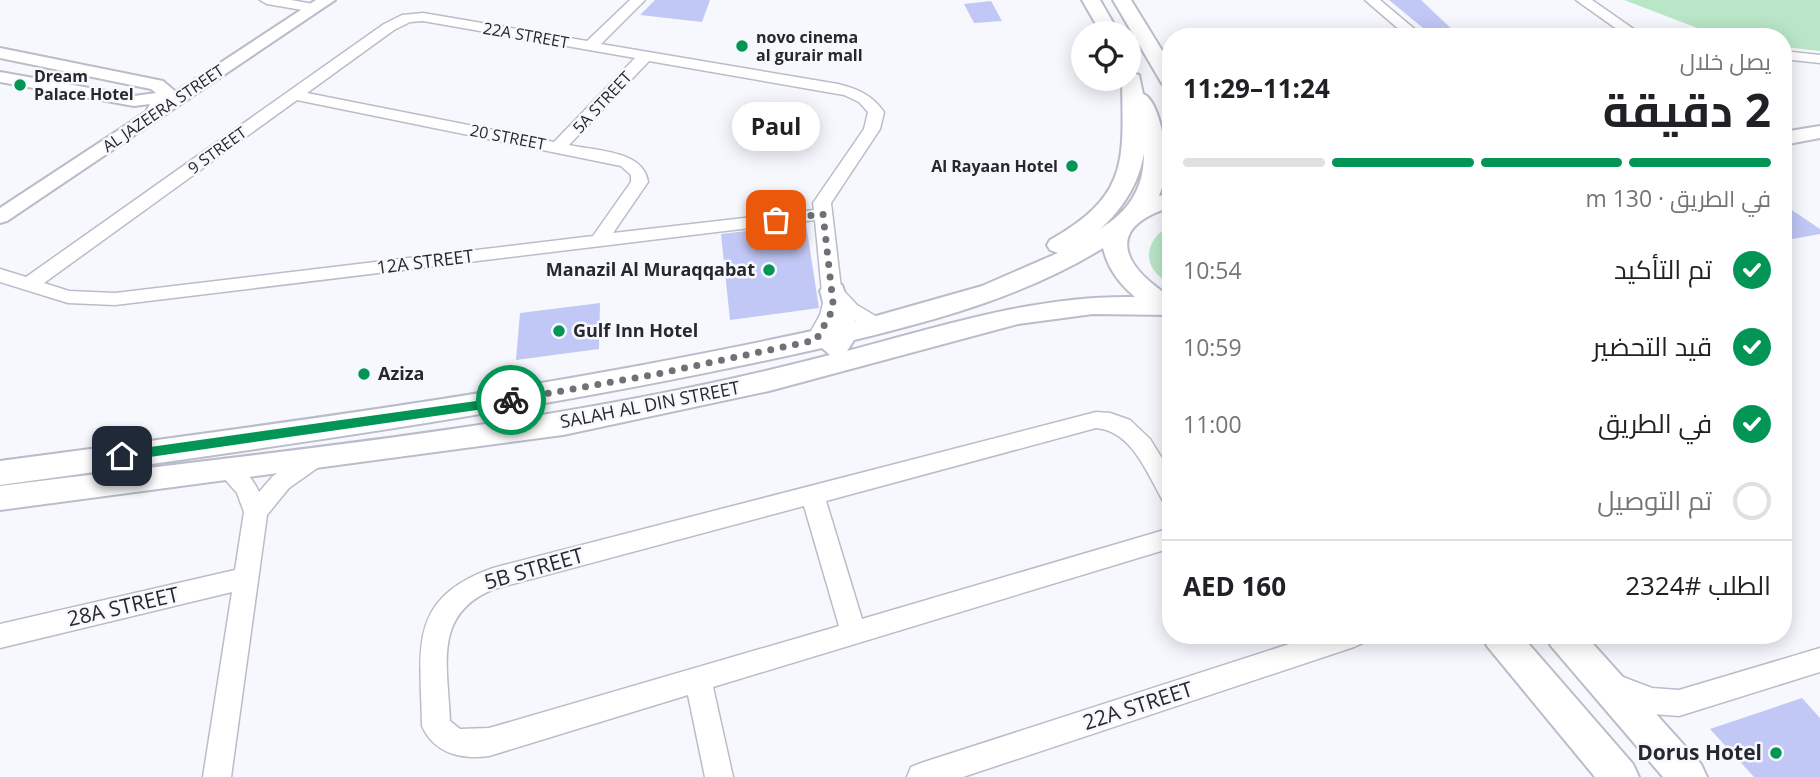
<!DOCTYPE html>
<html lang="ar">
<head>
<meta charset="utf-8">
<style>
	:root { --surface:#fff; --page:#f6f6f6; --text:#202124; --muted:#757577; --line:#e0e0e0; --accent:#039556 }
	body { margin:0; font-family:"Open Sans",Cairo,sans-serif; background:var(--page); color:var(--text); direction:rtl; height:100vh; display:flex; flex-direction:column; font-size:26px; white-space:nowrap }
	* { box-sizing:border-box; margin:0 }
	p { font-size:23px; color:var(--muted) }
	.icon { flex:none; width:38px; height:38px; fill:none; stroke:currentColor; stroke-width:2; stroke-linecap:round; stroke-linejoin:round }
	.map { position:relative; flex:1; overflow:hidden; direction:ltr }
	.panel { position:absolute; left:1162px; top:28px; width:630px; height:616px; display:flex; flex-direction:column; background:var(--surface); border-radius:28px; box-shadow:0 4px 18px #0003; direction:rtl }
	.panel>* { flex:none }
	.buttons { position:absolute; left:1071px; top:21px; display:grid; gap:14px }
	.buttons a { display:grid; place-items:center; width:70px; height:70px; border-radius:50%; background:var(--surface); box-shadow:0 4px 18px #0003; font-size:35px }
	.pin { position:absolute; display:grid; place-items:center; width:60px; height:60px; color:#fff; margin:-30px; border-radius:14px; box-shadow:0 4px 10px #0006 }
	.courier { position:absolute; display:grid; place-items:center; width:70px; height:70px; margin:-35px; border:5px solid #039556; border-radius:50%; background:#fff; color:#222; box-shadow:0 2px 9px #0007 }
	.bubble { position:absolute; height:49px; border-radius:24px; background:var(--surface); box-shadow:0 4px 18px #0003; font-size:23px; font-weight:700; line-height:49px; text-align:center; direction:rtl }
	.summary em { font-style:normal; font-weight:700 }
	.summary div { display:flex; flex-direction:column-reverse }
	.summary { display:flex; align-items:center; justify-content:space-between; height:119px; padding:0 21px }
	h1 { font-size:46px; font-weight:700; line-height:52px }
	.bar { display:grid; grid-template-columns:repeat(4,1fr); gap:10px 7px; align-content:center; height:84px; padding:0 21px }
	.bar i { height:9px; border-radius:5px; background:var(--line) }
	.bar .current { background:var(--accent) }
	.bar p { grid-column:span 4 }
	.line { display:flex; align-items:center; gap:18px; padding:0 21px; border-top:2px solid var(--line) }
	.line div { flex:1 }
	ol { padding:0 21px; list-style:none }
	li { display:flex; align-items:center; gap:21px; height:77px }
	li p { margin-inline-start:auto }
	li .icon { padding:7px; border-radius:50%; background:var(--accent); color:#fff; stroke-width:4 }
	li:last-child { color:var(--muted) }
	li i { width:38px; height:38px; border:4px solid var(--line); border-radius:50% }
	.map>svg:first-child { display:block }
	.green { fill:#bae6c8 }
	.building { fill:#c2c8f5 }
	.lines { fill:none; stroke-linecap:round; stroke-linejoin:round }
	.minor-casing { stroke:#babcc9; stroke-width:3 }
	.tertiary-casing { stroke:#babcc9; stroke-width:4 }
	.secondary-casing { stroke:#babcc9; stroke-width:4 }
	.minor { fill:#fff; fill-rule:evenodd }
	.tertiary { fill:#fff; fill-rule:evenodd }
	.secondary { fill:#fff; fill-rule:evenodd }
	.route { fill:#039556 }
	.done { stroke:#707176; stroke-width:7; stroke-dasharray:0 12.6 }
	.poi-dot { fill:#039556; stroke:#f7f8fe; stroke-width:2.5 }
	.labels { text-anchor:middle; stroke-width:5; stroke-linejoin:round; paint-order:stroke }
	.far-street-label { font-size:16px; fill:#27282d; stroke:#f7f8fe }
	.far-poi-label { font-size:16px; font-weight:bold; fill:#27282d; stroke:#f7f8fe; text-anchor:start }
	.street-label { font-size:18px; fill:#27282d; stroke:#f7f8fe }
	.poi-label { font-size:18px; font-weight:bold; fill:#27282d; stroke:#f7f8fe; text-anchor:start }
	.near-street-label { font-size:21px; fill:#27282d; stroke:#f7f8fe }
	.near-poi-label { font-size:21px; font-weight:bold; fill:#27282d; stroke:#f7f8fe; text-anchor:end }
</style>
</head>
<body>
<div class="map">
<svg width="1820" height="777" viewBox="0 0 1820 777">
	<rect width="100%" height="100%" fill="#f7f8fe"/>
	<!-- green -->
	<g class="green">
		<path d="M1624,0H1820V51L1783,47V37H1727L1713,34Z"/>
		<path d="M1171,225V284C1140,269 1143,240 1171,225Z"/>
	</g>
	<!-- building -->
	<g class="building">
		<path d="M655,0H710L702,22L640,15Z"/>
		<path d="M1389,0H1421L1460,37H1434Z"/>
		<path d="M991,1L1002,21L974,23L964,4Z"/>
		<path d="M1783,204L1820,229V234L1792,239L1783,232Z"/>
		<path d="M806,224L819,308L730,320L721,234Z"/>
		<path d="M600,303L599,349L516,360L520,313Z"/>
		<path d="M1802,698L1820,718V777H1754L1710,729Z"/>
	</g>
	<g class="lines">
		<defs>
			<g id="minor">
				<path d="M260,0H291L319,5L321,8L314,12L267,4Z"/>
				<path d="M630,0H645L601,44L838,84C858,89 872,95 884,112L880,129L831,203L841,288L857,305L884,321L887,326L884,331H870L841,312L823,345H809L806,340L820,315L823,303L815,220L115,305L68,303L0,282V269L26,277L384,24L402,15L423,13L587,41ZM423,21L635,58L554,142L307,93L394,30L410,22ZM649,61L844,95L859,102L868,112L864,129L813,203L814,210L613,233L648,182C644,150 595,151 569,145ZM297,100L621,166L631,175V182L593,236L115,293L69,291L44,283Z"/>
				<path d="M1365,0H1380L1424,37H1408Z"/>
				<path d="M1576,0H1592L1645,37H1628Z"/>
				<path d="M1783,51L1820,55V63L1783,59Z"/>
				<path d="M1096,412L1110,413L1130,420L1150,439L1171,473V503L1163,501C1147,473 1132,431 1096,428L826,501L862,619L1171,528V548L713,687L733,777H705L688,695L489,756C461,760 434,753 422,726C421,649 406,599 493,568ZM804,506L839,626L489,728L460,729L450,721C448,666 432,614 494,589Z"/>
				<path d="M315,449L323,452L326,458L323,464L289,488L267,515L231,777H203L232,592L0,648V624L235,570L244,512L237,493L216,469L219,463C237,457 252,477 259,492L273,476Z"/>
				<path d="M1317,635H1367L1363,643L1354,647L963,777H907L911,767L921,763Z"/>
				<path d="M1820,648V672L1679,716L1652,714L1606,695L1602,686L1606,677L1615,674L1652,688L1679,690Z"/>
			</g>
			<path id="tertiary" d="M316,0H335L7,221L0,223V208L146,112L150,104L134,106L0,82V72L134,96L156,93L151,89L0,58V48L163,81L176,92Z"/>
			<g id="secondary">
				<path d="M1082,0H1100L1119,33H1101Z"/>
				<path d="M1113,0H1131L1171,65V88L1164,86L1161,82Z"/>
				<path d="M1132,73L1139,75L1143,94C1159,99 1168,153 1166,170C1165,179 1162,188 1159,196L1171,193V207C1103,228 1123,267 1171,297V315L1093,314L1018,324L769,391L563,435L0,510V486C278,451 558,426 830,355L822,348C551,409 276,447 0,485V461C278,424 556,388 830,327L820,291L824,285L833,283L842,285L855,322L982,286L1058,253L1050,250L1047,245L1050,240C1130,195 1123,160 1122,79H1129V74ZM1144,153C1144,189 1129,211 1100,229C1123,209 1139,183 1144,153ZM1103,248C1108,269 1119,283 1135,297C1036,295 942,326 847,351L854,340C940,319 1027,295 1103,248Z"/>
				<path d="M1820,126V138L1783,145V132Z"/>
				<path d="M1482,635H1521L1633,764L1639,777H1595L1487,646Z"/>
				<path d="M1546,635H1585L1701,764L1707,777H1663L1551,646Z"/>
			</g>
		</defs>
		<!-- minor casing -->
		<use href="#minor" class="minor-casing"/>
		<!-- tertiary casing -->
		<use href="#tertiary" class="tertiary-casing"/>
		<!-- secondary casing -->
		<use href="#secondary" class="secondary-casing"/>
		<!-- minor -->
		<use href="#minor" class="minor"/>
		<!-- tertiary -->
		<use href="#tertiary" class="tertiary"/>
		<!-- secondary -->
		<use href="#secondary" class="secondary"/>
	</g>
	<!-- route -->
	<path class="route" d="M511,396L517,400L511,405L122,461L116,456L122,451Z"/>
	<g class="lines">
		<!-- done -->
		<path class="done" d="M511,400L657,374L816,340L830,315L833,303L823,214L776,220"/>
	</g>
	<!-- markers -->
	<g class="poi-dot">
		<circle cx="742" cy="46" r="7"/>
		<circle cx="20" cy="85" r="7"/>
		<circle cx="1072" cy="166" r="7"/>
		<circle cx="769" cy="270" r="7"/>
		<circle cx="559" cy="331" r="7"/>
		<circle cx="364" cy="374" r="7"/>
		<circle cx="1776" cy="753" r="7"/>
	</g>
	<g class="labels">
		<!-- far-street labels -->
		<g class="far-street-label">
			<text transform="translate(526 35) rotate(10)" y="6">22A STREET</text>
			<text transform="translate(602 102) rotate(-47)" y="6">5A STREET</text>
			<text transform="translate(163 108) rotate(-34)" y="6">AL JAZEERA STREET</text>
			<text transform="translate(508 137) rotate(11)" y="6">20 STREET</text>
			<text transform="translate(217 150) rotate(-36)" y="6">9 STREET</text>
		</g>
		<!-- far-poi labels -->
		<g class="far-poi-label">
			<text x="756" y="43">novo cinema<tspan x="756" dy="18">al gurair mall</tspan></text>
			<text x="34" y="82">Dream<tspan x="34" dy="18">Palace Hotel</tspan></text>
			<text x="1058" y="172" text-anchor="end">Al Rayaan Hotel</text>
		</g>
		<!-- street labels -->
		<g class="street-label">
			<text transform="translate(425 262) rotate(-7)" y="6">12A STREET</text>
			<text transform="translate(650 405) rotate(-11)" y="6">SALAH AL DIN STREET</text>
		</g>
		<!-- poi labels -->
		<g class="poi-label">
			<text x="755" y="276" text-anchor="end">Manazil Al Muraqqabat</text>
			<text x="573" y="337">Gulf Inn Hotel</text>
			<text x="378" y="380">Aziza</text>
		</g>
		<!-- near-street labels -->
		<g class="near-street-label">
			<text transform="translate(534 569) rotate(-16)" y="7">5B STREET</text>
			<text transform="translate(123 607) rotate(-13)" y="7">28A STREET</text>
			<text transform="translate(1138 706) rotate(-18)" y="7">22A STREET</text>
		</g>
		<!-- near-poi labels -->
		<g class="near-poi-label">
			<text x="1762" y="760">Dorus Hotel</text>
		</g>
	</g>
</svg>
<div class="buttons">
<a><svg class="icon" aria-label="locate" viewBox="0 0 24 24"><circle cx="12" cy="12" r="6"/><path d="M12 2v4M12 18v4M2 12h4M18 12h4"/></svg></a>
</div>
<div class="pin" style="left:776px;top:220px;background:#ea580c"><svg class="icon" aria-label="bag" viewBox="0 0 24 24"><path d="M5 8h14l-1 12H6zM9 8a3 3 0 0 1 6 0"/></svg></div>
<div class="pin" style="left:122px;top:456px;background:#1f2937"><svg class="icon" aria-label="home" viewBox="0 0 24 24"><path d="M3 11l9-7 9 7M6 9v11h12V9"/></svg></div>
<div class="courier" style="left:511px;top:400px"><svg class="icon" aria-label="bike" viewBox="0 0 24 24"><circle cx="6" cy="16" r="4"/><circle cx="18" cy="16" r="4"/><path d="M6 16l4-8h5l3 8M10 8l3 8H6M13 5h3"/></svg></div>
<div class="bubble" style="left:732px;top:102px;width:88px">Paul</div>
<section class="panel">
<div class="summary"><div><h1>2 دقيقة</h1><p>يصل خلال</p></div><em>11:24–11:29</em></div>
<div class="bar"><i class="current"></i><i class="current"></i><i class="current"></i><i></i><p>في الطريق · 130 m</p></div>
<ol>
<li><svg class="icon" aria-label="check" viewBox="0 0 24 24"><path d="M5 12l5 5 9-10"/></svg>تم التأكيد<p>10:54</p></li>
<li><svg class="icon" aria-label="check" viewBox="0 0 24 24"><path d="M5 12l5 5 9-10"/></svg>قيد التحضير<p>10:59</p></li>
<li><svg class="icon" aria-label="check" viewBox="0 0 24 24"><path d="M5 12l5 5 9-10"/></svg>في الطريق<p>11:00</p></li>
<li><i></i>تم التوصيل</li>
</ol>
<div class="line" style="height:91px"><div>الطلب #2324</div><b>AED 160</b></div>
</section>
</div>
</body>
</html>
